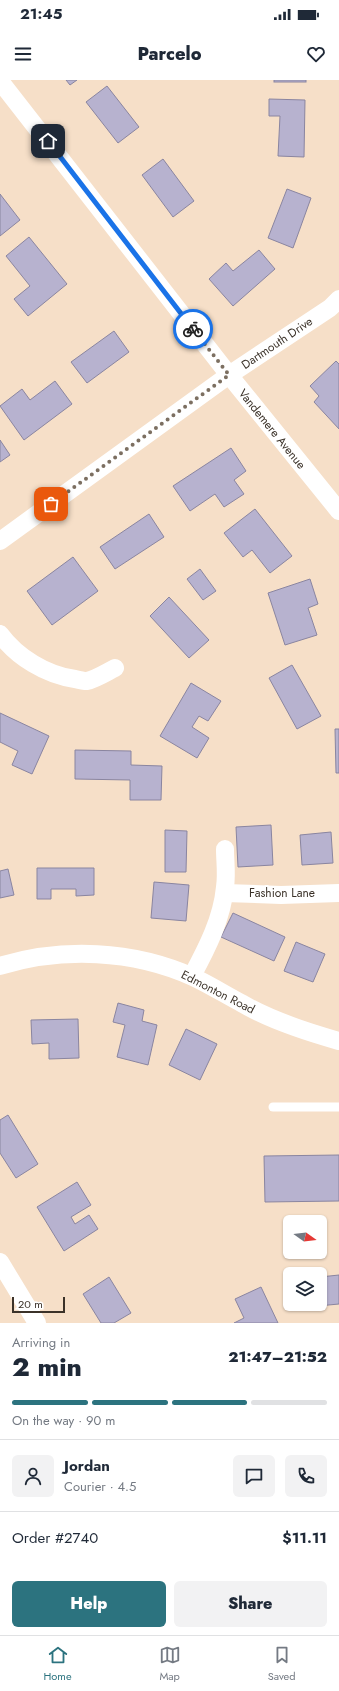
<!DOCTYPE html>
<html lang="en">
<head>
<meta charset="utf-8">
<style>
	:root { --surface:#fff; --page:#f2f2f3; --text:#1f2937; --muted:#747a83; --line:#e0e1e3; --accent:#2c737f }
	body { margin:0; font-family:Jost,sans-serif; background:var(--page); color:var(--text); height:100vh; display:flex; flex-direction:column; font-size:15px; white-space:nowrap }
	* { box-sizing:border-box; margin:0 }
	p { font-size:13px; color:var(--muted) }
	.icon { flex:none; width:22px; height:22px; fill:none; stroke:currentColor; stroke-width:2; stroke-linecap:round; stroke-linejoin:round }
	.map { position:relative; height:1243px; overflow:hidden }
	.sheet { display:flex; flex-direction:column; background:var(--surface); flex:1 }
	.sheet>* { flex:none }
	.needle { width:26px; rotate:104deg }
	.fabs { position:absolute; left:283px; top:1135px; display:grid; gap:8px }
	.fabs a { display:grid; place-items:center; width:44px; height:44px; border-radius:6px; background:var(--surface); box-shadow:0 1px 3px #0004; font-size:20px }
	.scale { position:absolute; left:12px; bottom:10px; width:53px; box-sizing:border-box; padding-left:4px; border:2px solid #3b3229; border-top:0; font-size:11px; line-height:14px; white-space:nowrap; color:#3b3229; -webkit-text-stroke:3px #fff; paint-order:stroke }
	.pin { position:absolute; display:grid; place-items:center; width:34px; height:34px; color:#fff; margin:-17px; border-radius:8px; box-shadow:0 2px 6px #0006 }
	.courier { position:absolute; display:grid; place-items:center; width:40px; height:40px; margin:-20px; border:3px solid #1a73e8; border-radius:50%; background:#fff; color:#222; box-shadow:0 1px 5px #0007 }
	.head em { font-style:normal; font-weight:800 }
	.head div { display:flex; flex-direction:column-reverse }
	.head { display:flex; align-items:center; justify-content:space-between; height:68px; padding:0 12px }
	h1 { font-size:26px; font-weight:800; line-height:30px }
	.bar { display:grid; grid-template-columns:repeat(4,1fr); gap:6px 4px; align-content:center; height:48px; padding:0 12px }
	.bar i { height:5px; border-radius:3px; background:var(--line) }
	.bar .active { background:var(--accent) }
	.bar p { grid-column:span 4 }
	.line { display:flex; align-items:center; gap:10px; padding:0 12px; border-top:1px solid var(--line) }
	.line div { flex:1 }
	.round { display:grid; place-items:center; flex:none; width:42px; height:42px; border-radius:6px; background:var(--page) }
	.button { display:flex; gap:8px; margin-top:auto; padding:8px 12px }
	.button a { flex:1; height:46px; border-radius:6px; background:var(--accent); color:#fff; font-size:16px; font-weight:800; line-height:46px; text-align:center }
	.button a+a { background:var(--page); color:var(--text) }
	.status { display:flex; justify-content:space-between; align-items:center; height:28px; padding:0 20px; background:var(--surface); direction:ltr }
	.status svg { height:11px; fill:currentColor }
	header { display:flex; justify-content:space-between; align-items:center; height:52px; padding:0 12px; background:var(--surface); font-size:18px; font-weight:800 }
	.dock { display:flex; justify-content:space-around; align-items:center; height:56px; border-top:1px solid var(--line); background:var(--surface); font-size:11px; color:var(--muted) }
	.dock a { display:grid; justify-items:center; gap:2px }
	.dock .active { color:var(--accent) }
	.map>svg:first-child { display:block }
	.building { fill:#b7b2cf; stroke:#8a85a0 }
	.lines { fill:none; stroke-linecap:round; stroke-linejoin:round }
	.service { stroke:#fff; stroke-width:9 }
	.minor { stroke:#fff; stroke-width:18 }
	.done { stroke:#7c6f61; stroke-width:4; stroke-dasharray:0 7.2 }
	.route { stroke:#1a73e8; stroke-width:5 }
	.labels { text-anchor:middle; stroke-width:4; stroke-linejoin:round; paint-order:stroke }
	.street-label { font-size:12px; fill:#3b3229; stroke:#fff }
</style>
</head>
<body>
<div class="status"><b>21:45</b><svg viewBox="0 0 49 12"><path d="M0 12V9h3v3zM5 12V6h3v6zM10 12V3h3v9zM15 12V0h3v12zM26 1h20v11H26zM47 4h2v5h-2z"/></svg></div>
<header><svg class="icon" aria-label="menu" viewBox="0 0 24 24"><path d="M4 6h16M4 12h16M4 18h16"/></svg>Parcelo<svg class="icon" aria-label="heart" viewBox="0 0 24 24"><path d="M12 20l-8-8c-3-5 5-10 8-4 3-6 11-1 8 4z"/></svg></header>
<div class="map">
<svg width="339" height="1243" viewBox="0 0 339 1243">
	<rect width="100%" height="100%" fill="#f6dfc8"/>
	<!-- building -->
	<g class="building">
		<path d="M66,0H77L70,5Z"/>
		<rect x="274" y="0" width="32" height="2"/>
		<path d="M107,6L139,47L118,63L86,22Z"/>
		<path d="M269,19L305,20L304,77L278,76L280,36H269Z"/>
		<path d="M163,79L194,121L173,137L142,95Z"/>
		<path d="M287,109L311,118L293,168L268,158Z"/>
		<path d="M0,114L20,140L0,156Z"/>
		<path d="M29,157L67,204L28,236L14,219L30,206L6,176Z"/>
		<path d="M259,170L275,189L233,226L209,199L226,183L233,191Z"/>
		<path d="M114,251L129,272L87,303L71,282Z"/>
		<path d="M336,281L339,284V349L314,322L319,316L310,306Z"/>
		<path d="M55,301L72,324L24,360L0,326L22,309L30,320Z"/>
		<path d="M0,360L10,375L0,382Z"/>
		<path d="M231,368L246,391L234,400L244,414L224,427L215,414L190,431L173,406Z"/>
		<path d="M255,429L292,476L270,493L252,470L243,477L224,453Z"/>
		<path d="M149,434L164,457L115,489L100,467Z"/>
		<path d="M73,477L98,511L52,545L27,511Z"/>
		<path d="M200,489L216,511L203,520L187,499Z"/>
		<path d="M310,499L318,524L308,528L317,555L285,565L268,513Z"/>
		<path d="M169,517L209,560L189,578L150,536Z"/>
		<path d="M292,585L321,636L297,649L269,598Z"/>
		<path d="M191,603L221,621L208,641L199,636L192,647L209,658L197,678L160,656Z"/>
		<path d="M0,633L49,656L32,694L12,685L18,671L0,662Z"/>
		<path d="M335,649H339V693H336Z"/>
		<path d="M75,670L131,671V685L162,686L161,720H130V700L75,699Z"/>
		<path d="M271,745L273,785L238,787L236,747Z"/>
		<path d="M165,750L187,751L186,792H165Z"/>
		<path d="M331,752L333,783L302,785L300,755Z"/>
		<path d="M37,788H94V815L76,816V809H51V819H37Z"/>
		<path d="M8,789L14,815L0,818V791Z"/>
		<path d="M154,802L189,805L186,841L151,838Z"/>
		<path d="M233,833L285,857L274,881L221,857Z"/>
		<path d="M296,862L325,874L313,902L284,891Z"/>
		<path d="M118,923L144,930L142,941L157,945L148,985L117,977L125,945L113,942Z"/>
		<path d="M78,939L79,978L49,979V963L32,964L31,940Z"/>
		<path d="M186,949L217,964L200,1000L169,985Z"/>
		<path d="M8,1035L38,1084L16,1098L0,1073V1040Z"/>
		<path d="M339,1075V1121L265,1122L264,1076Z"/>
		<path d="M77,1102L91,1125L71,1137L75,1144L89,1135L98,1149L64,1171L37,1127Z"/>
		<path d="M339,1195V1224L318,1226V1224H320V1197Z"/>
		<path d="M109,1197L131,1233L114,1243H101L83,1214Z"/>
		<path d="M261,1207L278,1243H234L244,1238L235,1219Z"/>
	</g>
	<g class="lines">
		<!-- service -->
		<path class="service" d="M273,1027H339"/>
		<!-- minor -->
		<g class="minor">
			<path d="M0,1L229,295L339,431"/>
			<path d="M0,461L229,295L330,228L339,219"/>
			<path d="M0,554C17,577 46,595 75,599C79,600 84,601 87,601C96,599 107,592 115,588"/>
			<path d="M225,813L281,815L339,813"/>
			<path d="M0,886C62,867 133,870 193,897C210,905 226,915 243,924C272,941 307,952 339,961"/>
			<path d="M192,896C207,868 222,839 225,807C227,794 225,781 225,769"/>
			<path d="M0,1182L37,1243"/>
		</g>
	</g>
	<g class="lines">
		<!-- done -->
		<path class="done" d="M51,424L229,295L193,249"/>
		<!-- route -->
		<path class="route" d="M48,61L193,249"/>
	</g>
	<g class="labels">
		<!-- street labels -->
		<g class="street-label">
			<text transform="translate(277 263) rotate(-34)" y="4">Dartmouth Drive</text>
			<text transform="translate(272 349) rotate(51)" y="4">Vandemere Avenue</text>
			<text x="282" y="817">Fashion Lane</text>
			<text transform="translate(218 912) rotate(27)" y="4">Edmonton Road</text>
		</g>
	</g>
</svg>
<div class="fabs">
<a><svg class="needle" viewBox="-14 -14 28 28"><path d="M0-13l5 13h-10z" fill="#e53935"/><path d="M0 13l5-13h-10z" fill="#747a83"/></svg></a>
<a><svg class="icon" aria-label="layers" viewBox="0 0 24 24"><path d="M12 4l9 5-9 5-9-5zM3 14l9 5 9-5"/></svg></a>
</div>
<div class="scale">20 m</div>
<div class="pin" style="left:51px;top:424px;background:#ea580c"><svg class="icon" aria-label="bag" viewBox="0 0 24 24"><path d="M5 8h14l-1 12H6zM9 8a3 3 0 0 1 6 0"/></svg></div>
<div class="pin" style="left:48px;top:61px;background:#1f2937"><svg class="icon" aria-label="home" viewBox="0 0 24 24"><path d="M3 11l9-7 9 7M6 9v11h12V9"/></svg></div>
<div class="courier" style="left:193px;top:249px"><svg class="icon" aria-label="bike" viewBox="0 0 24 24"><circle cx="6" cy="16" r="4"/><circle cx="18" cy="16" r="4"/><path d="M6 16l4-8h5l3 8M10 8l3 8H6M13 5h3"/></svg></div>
</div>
<section class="sheet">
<div class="head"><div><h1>2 min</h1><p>Arriving in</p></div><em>21:47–21:52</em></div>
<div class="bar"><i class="active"></i><i class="active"></i><i class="active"></i><i></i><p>On the way · 90 m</p></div>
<div class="line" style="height:72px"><a class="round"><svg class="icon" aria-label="person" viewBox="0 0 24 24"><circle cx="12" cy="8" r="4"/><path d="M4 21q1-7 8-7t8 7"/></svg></a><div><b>Jordan</b><p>Courier · 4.5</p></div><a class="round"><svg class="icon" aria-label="chat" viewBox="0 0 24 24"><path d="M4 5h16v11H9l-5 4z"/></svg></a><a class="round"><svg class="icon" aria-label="phone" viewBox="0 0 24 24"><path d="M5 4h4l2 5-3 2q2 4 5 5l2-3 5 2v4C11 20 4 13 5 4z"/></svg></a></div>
<div class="line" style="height:52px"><div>Order #2740</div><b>$11.11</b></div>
<div class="button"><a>Help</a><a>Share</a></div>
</section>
<nav class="dock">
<a class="active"><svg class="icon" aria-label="home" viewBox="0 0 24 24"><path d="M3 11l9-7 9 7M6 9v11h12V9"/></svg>Home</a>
<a><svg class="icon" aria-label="map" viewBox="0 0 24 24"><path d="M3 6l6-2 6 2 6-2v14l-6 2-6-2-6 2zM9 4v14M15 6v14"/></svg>Map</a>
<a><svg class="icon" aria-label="saved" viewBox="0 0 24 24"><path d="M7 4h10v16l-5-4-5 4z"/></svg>Saved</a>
</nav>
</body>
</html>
